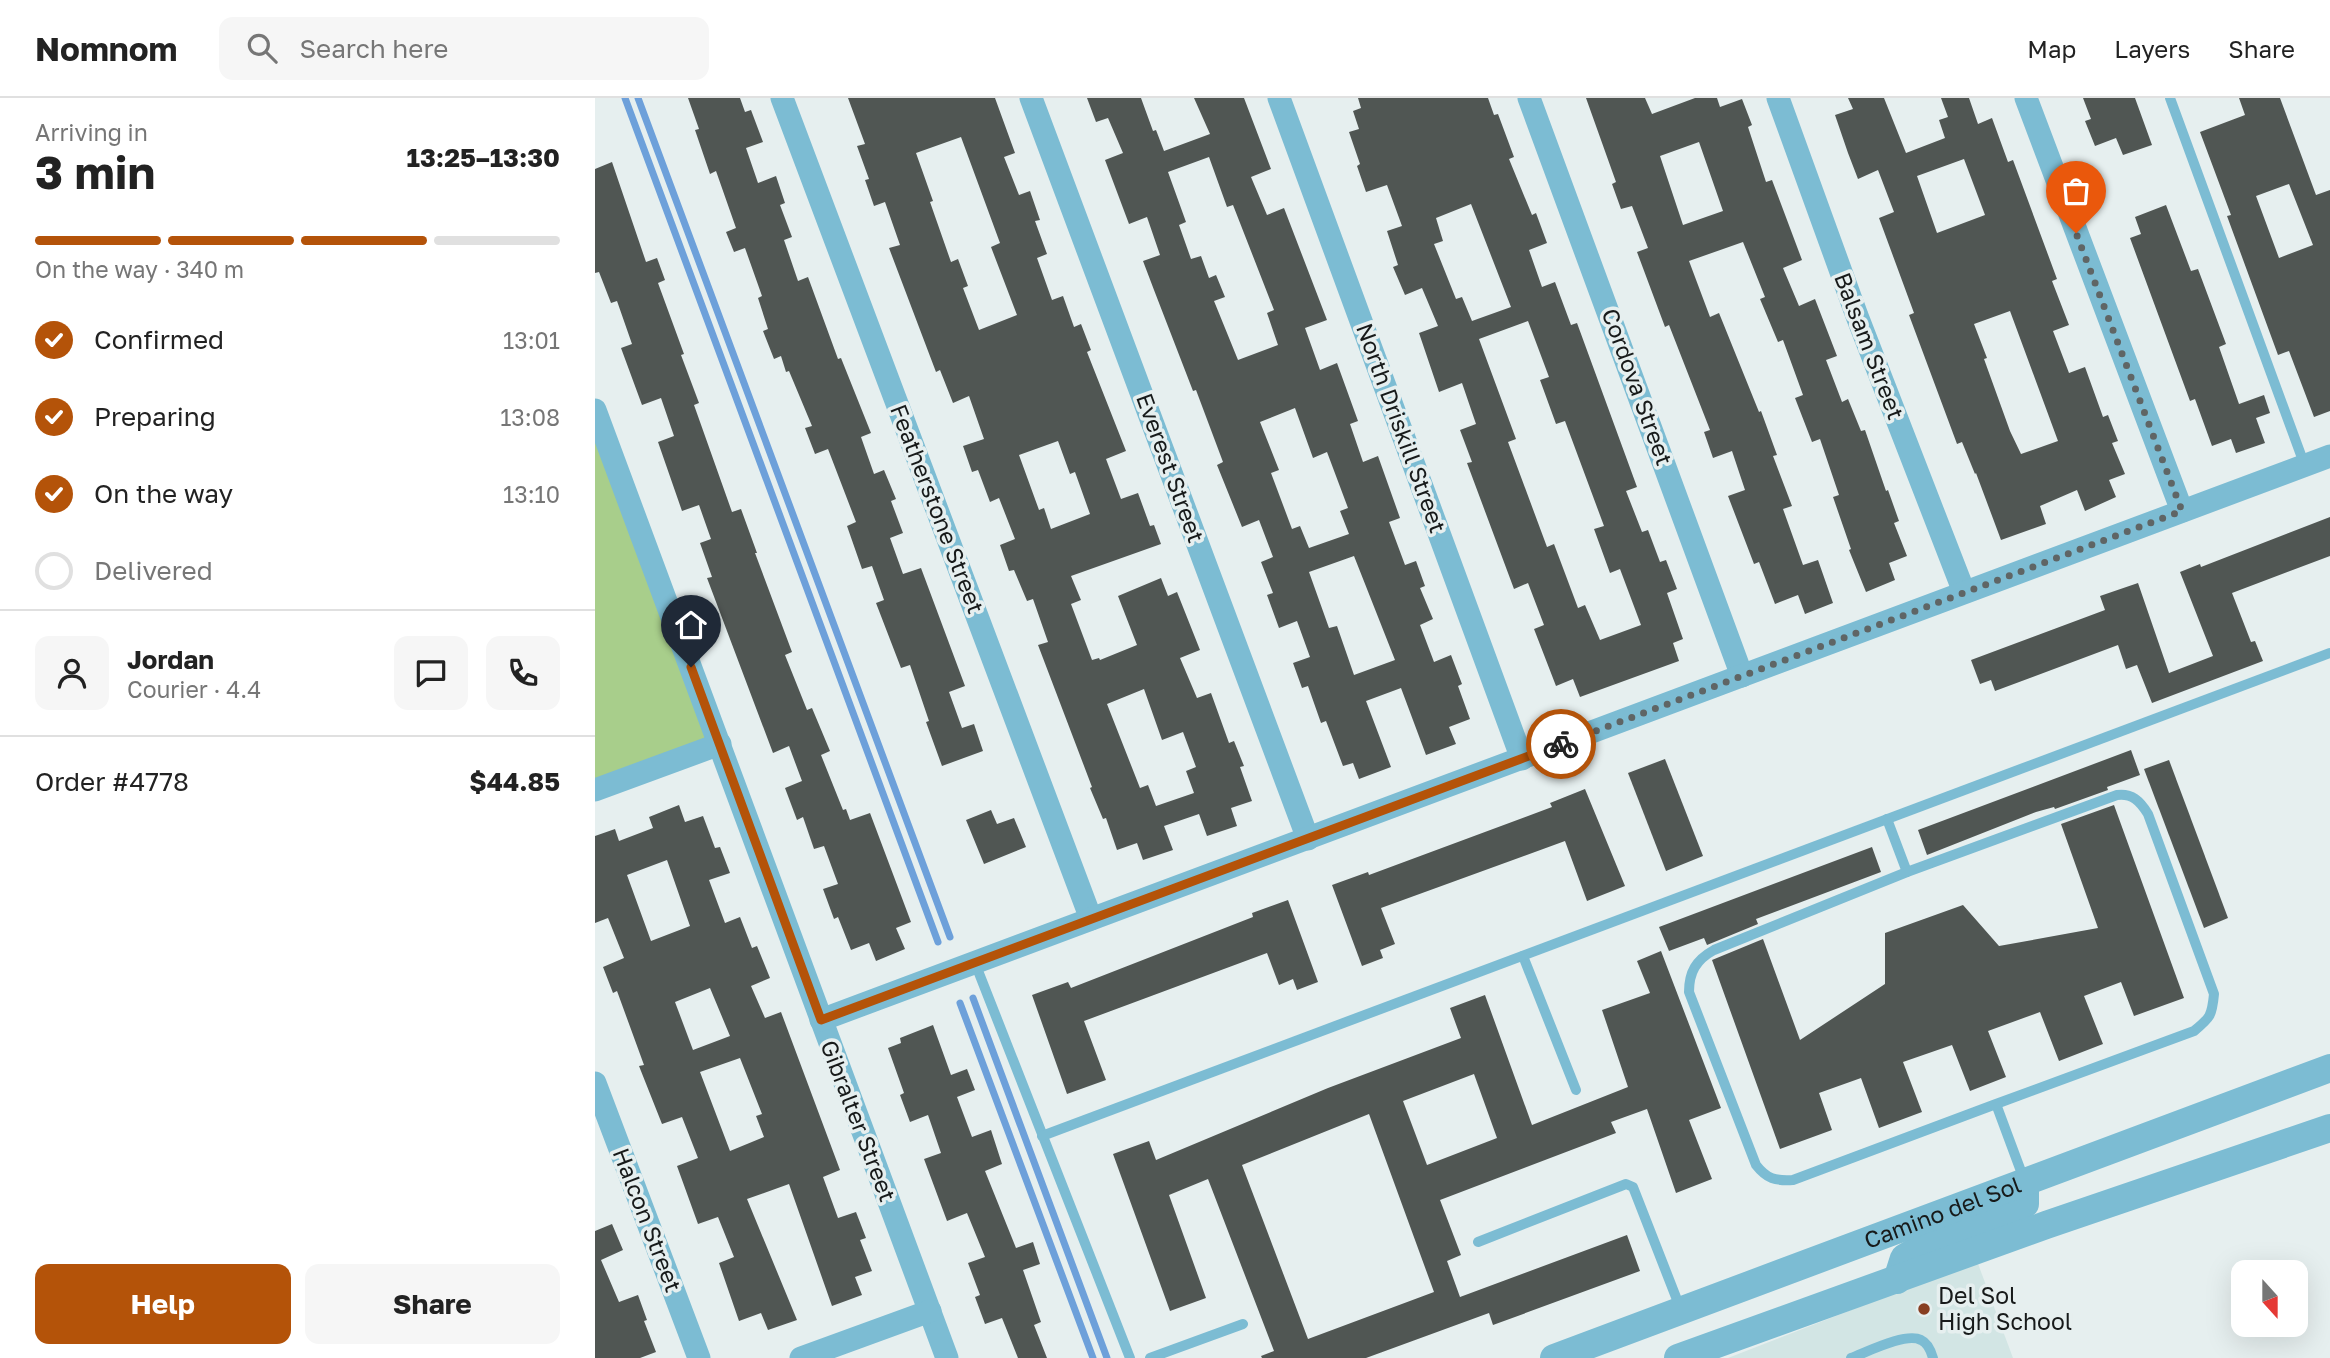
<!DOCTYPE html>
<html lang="en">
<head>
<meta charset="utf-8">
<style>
	:root { --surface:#fff; --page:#f6f6f6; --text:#222; --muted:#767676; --line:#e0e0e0; --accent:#b45309 }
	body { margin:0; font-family:"Golos Text",sans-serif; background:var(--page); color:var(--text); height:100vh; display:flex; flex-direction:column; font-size:26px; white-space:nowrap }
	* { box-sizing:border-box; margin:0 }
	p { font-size:23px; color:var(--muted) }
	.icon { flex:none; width:38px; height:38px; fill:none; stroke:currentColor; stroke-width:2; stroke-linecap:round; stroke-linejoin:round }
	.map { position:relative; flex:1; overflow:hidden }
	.side { display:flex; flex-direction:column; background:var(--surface); width:595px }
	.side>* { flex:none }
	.needle { width:46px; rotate:159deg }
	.controls { position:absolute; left:1636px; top:1162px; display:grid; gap:14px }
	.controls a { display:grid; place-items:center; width:77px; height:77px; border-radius:14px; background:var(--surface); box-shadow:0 7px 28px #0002; font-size:35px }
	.pin { position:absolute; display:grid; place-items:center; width:60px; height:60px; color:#fff; margin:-72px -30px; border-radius:50% 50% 50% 0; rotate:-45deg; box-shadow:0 0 7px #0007 }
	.pin .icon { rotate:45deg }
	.courier { position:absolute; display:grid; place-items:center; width:70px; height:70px; margin:-35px; border:5px solid #b45309; border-radius:50%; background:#fff; color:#222; box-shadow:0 2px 9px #0007 }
	.head em { font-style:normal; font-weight:700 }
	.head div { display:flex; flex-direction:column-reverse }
	.head { display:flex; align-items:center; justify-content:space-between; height:119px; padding:0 35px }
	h1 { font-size:46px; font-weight:700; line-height:52px }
	.bar { display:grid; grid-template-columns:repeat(4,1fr); gap:10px 7px; align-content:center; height:84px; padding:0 35px }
	.bar i { height:9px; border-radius:5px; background:var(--line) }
	.bar .active { background:var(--accent) }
	.bar p { grid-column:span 4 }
	.line { display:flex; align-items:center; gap:18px; padding:0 35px; border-top:2px solid var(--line) }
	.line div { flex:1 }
	.round { display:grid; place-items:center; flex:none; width:74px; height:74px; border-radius:14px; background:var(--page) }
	ol { padding:0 35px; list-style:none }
	li { display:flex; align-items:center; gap:21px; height:77px }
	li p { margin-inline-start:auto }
	li .icon { padding:7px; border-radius:50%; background:var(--accent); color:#fff; stroke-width:4 }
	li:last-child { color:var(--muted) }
	li i { width:38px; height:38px; border:4px solid var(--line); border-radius:50% }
	.button { display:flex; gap:14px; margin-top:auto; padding:14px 35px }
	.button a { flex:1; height:80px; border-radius:14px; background:var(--accent); color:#fff; font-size:28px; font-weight:700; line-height:80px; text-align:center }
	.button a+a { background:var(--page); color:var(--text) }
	header { display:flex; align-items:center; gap:42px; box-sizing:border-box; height:98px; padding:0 35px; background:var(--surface); border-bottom:2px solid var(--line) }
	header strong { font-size:33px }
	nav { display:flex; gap:38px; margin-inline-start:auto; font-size:24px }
	.search { width:490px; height:63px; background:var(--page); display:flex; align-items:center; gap:18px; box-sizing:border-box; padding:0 24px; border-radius:14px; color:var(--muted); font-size:26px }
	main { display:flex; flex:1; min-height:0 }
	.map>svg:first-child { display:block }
	.built { fill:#d2e5e4 }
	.green { fill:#a8ce8b }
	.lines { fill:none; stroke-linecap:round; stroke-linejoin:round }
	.stream { stroke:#6da0da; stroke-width:7 }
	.building { fill:#505653; fill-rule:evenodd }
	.service { stroke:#7cbcd3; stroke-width:10 }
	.minor { stroke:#7cbcd3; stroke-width:23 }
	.tertiary { stroke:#7cbcd3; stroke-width:28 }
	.done { stroke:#5f6565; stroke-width:7; stroke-dasharray:0 12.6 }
	.route { stroke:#b45309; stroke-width:9 }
	.poi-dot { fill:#873e21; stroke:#e6efef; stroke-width:2.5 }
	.labels { text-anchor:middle; stroke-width:7; stroke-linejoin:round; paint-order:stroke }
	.street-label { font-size:23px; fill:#171a1a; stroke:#e6efef }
	.poi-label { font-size:23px; fill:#171a1a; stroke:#e6efef; text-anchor:start }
</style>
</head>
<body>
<header>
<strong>Nomnom</strong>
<div class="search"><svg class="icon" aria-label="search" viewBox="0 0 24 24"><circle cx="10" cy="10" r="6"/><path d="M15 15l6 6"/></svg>Search here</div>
<nav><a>Map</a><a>Layers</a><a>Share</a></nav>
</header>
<main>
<section class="side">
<div class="head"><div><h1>3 min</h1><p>Arriving in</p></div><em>13:25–13:30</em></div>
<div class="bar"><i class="active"></i><i class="active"></i><i class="active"></i><i></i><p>On the way · 340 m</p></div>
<ol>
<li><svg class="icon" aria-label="check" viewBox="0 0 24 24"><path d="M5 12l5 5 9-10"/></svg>Confirmed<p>13:01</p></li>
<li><svg class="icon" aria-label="check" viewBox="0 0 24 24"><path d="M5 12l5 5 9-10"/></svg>Preparing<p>13:08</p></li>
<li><svg class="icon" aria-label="check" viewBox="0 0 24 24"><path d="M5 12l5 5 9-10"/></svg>On the way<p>13:10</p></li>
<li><i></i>Delivered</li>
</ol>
<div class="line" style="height:126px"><a class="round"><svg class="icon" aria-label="person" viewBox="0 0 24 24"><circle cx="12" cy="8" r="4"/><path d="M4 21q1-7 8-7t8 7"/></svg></a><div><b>Jordan</b><p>Courier · 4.4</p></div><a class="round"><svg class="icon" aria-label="chat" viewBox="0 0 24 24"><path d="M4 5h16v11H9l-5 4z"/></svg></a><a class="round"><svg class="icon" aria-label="phone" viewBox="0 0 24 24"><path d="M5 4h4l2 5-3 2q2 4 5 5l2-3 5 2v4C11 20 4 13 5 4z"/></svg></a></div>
<div class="line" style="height:91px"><div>Order #4778</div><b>$44.85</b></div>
<div class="button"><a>Help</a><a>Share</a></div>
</section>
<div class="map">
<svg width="1735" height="1260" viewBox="0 0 1735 1260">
	<rect width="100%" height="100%" fill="#e6efef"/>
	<!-- built -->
	<path class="built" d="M1382,1163L1418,1260H1133Z"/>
	<!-- green -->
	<path class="green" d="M0,312L125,646L0,692Z"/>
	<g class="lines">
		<!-- stream -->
		<g class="stream">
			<path d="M30,0L343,844"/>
			<path d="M43,0L355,839"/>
			<path d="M378,900L512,1260"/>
			<path d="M365,905L498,1260"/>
		</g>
	</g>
	<!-- building -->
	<g class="building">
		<path d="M93,0H145L150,14L156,12L168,44L151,50L163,85L181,78L190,105L185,107L197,139L189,142L203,183L213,179L243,261L246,260L276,335L266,339L279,376L289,372L301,401L296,403L308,435L295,440L308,476L326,470L370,588L354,594L367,630L379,626L388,653L347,668L331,624L334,623L315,567L306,570L281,505L289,502L277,468L267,471L252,428L261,424L233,351L220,356L210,330L217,328L194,273L191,274L186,258L179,261L168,233L173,231L163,200L167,198L150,150L139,154L131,134L141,130L121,73L115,76L100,32L104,31Z"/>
		<path d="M253,0H400L420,55L409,59L424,97L435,93L445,122L440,123L452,156L442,160L457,202L468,198L479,229L486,226L496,252L492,254L531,353L511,361L526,401L543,395L555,428L559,427L566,446L476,478L486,502L476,506L497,562L504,560L505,562L542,547L523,498L566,480L573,498L582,494L605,552L585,560L602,600L616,595L634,645L639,643L649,668L645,669L657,703L636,710L642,728L612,738L604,716L569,728L578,752L548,762L542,745L522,752L511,720L508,721L495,690L497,689L443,547L453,544L438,501L432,503L419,472L414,473L405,447L420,441L404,400L395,404L383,372L377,374L368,348L389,341L374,298L358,305L345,272L341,274L294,150L305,147L290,104L279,108L270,82L274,81L262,48L270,46ZM366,39L405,145L396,149L422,217L384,232L368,190L373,188L363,161L356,164L335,104L338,103L321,55ZM463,343L475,376L480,374L495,416L456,431L449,410L444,412L424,357ZM549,591L567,642L588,634L601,669L591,673L599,695L561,708L553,687L545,690L512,606Z"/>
		<path d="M492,0H546L558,33L561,32L569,53L615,36L599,0H649L676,71L656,79L672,117L689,110L732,222L710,230L725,272L742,265L763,323L755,326L768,364L783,358L805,420L794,424L810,467L821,463L830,488L825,490L838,521L825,527L839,564L856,557L867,586L863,588L875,621L854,629L861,646L831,657L806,590L771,603L796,669L764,681L758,665L748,668L731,623L726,625L713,588L707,590L698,565L715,559L702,523L684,530L672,497L678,495L666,464L678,459L664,422L647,429L622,367L628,364L601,292L598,293L559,192L548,163L565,157L552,119L534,126L510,62L528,55L513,20L501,24ZM614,59L632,109L638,107L679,212L672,215L683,247L643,262L619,203L630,199L621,177L614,180L606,158L596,161L584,127L591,124L573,74ZM700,310L718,360L732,354L753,410L745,413L754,436L714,450L705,428L697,431L676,375L684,372L665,324ZM759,458L800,562L759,577L742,528L734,530L714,474Z"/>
		<path d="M763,0H893L899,17L903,16L919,59L914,61L937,117L941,115L952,145L934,152L947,189L960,184L976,227L982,225L1042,389L1031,393L1047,434L1053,432L1065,464L1071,462L1082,491L1072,495L1088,541L1078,545L1084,563L985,599L978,581L961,588L939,531L949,527L933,485L919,491L872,365L877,364L865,332L881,326L867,285L844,294L824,235L843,228L827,190L810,197L798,169L803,167L792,133L807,128L792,87L771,94L762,68L765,66L754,34L764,31L758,13L766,10ZM876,106L916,209L877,223L867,199L861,201L839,146L848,143L841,120ZM933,223L954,279L945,282L961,326L970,323L1009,428L999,431L1015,475L1025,471L1046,527L1005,542L990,507L983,510L959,446L952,449L913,344L921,341L884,241Z"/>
		<path d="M991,0H1050L1057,16L1100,0H1122L1125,9L1147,1L1157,27L1153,29L1171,84L1177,82L1207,162L1188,170L1204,208L1220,201L1242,258L1231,262L1247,304L1253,301L1266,333L1270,332L1291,393L1293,392L1304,423L1299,425L1312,458L1294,465L1300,482L1271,494L1254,452L1256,451L1238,399L1244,397L1225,341L1217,344L1200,300L1208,297L1188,242L1183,244L1165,201L1170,199L1148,144L1094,163L1115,219L1124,215L1164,314L1166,313L1182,357L1178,358L1197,408L1188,411L1208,467L1223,462L1238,505L1210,516L1203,497L1180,506L1164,464L1159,466L1133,398L1150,392L1137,353L1118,360L1109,334L1115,332L1074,227L1070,229L1042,154L1053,150L1037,108L1026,111L1017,86L1021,84ZM1104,44L1128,113L1088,127L1065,58Z"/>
		<path d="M1253,0H1289L1311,55L1350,40L1344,22L1353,19L1346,0H1374L1383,26L1397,20L1413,64L1418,62L1462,181L1457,183L1474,227L1458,233L1474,275L1490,269L1508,319L1513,317L1523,343L1517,345L1530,376L1514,382L1521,399L1490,413L1482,392L1445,408L1451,426L1406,442L1381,375L1380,376L1367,344L1362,346L1314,217L1319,215L1284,120L1299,114L1283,72L1263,81L1253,55L1240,17L1258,11ZM1369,61L1390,117L1342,135L1322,78ZM1415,213L1463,343L1426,356L1415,333L1389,261L1392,260L1379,226Z"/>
		<path d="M1488,0H1540L1557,47L1528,57L1521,40L1500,48L1490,23L1496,21Z"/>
		<path d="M1644,0H1685L1721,97L1735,92V313L1719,319L1694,253L1683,257L1632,118L1636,117L1605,34L1650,17ZM1694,86L1718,147L1684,160L1661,98Z"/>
		<path d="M17,64L51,164L62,160L70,182L63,185L89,256L86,257L104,305L99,307L137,414L146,411L162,455H160L197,554L190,557L212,612L217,610L235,653L226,657L248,712L251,711L255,722L275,715L316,824L301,830L310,851L281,863L274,845L256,852L243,819L239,821L228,791L243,786L229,748L219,751L208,719L202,722L190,690L207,683L194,648L178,655L112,480L117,479L105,445L116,441L104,407L87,413L63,344L79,338L66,300L47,307L26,250L37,246L22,203L16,205L4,174L0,175V71Z"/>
		<path d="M1571,107L1596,173L1603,171L1631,246L1624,249L1644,306L1669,297L1675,315L1661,320L1670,345L1641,355L1636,341L1617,348L1600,301L1595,303L1535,140L1546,136L1540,119Z"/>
		<path d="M1735,419V458L1637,495L1656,544L1660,543L1668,563L1557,605L1542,567L1531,571L1523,547L1400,593L1396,582L1385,586L1376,562L1510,512L1505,498L1543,485L1574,575L1618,558L1585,474L1605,466L1606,469Z"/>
		<path d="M1536,652L1545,677L1512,689L1513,692L1460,711L1459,709L1441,714L1332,757L1323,732Z"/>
		<path d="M1070,661L1108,758L1071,773L1033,675Z"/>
		<path d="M1574,662L1633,820L1609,830L1549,671Z"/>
		<path d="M990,691L1030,788L992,803L970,743L786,810L800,846L785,852L788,860L767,868L737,787L773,774L774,777L957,709L955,705Z"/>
		<path d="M84,707L90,724L108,718L120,750L125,749L135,775L114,782L130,825L145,819L157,850L162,848L175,880L156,888L170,920L186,914L245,1072L228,1079L243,1120L261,1114L271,1140L265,1142L277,1173L260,1179L267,1197L237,1208L194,1086L152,1101L202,1222L173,1232L166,1215L144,1223L124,1165L139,1159L123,1119L103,1126L82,1068L103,1060L87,1019L67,1026L44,968L49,967L22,893L18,895L8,869L29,860L13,820L0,825V738L20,731L24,743L58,730L54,719ZM72,762L95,828L56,843L32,777ZM115,890L135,938L98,952L80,904ZM145,960L167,1016L161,1018L169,1039L135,1053L105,974Z"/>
		<path d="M1519,707L1589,900L1539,918L1526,884L1489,898L1508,946L1464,963L1445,914L1393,933L1411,979L1375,993L1357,947L1308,964L1327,1014L1284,1030L1266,980L1224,995L1237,1032L1185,1051L1117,862L1168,841L1205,942L1290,886V835L1368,807L1404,848L1503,830L1466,726Z"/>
		<path d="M396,712L402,726L419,720L431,749L389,766L371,722Z"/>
		<path d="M1277,749L1286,774L1161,821L1163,826L1112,847L1109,840L1074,853L1064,829Z"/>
		<path d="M693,802L723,884L702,892L698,881L684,887L672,855L489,923L511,982L472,996L437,897L473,884L476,890L658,819L657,815Z"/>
		<path d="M1066,853L1126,1010L1094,1022L1117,1081L1081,1095L1052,1011L1016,1024L1021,1035L845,1102L866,1157L852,1163L865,1199L1032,1137L1045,1173L898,1227L894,1215L771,1260H667L666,1258L679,1253L613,1081L574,1097L611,1200L575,1213L518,1056L554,1043L561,1062L733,990L866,940L855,910L890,897L937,1027L1033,989L1007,912L1055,895L1042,863ZM879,976L902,1040L832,1067L808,1003ZM774,1016L839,1194L713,1241L647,1067Z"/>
		<path d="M338,927L356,977L372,971L380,992L362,999L377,1039L396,1032L407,1066L390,1073L421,1150L438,1144L445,1166L428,1172L446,1224L439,1227L452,1260H423L407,1220L390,1226L380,1199L385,1197L373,1165L390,1159L372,1115L352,1123L329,1061L346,1055L333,1017L315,1024L305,997L309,995L293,950L306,945L305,940Z"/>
		<path d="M17,1126L28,1152L6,1162L24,1204L43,1197L52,1222L49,1223L61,1254L45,1260H0V1133Z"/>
	</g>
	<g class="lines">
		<!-- service -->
		<g class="service">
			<path d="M1575,0L1710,368"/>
			<path d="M1292,721L1312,774"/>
			<path d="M928,858L981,992"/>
			<path d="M380,865L535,1260"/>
			<path d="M1401,1006L1198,1082C1180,1083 1172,1081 1161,1067L1094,894C1094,874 1101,862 1119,852L1312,774L1522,697C1537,695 1545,703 1553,716L1619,896C1617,918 1615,920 1599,933L1401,1006L1430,1084"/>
			<path d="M447,1038L1735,555"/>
			<path d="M883,1144L1031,1086L1038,1089L1086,1212"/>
			<path d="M555,1260L648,1226"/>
			<path d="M1256,1260C1272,1254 1311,1234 1326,1242C1333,1245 1336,1253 1338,1260"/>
		</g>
		<!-- minor -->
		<g class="minor">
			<path d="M187,0L496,821"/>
			<path d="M436,0L713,741"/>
			<path d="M684,0L927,661"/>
			<path d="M934,0L1147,578"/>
			<path d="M1183,0L1262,218L1369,494"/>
			<path d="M1431,0L1587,413"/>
			<path d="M0,312L352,1260"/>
			<path d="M0,692L125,646"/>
			<path d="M226,922L1735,358"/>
			<path d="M0,985L104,1260"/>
			<path d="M206,1260L335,1213"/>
		</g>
		<!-- tertiary -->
		<g class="tertiary">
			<path d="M1302,1182L1309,1160C1346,1136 1394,1132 1430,1106V1084"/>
			<path id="s1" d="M959,1260L1735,970"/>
			<path d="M1083,1260L1451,1127L1735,1030"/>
		</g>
	</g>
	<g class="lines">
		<!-- done -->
		<path class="done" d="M966,646L1587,413L1481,135"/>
		<!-- route -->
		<path class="route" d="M96,569L226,922L966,646"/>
	</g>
	<!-- markers -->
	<circle class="poi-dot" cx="1329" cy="1211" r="7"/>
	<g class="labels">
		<!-- street labels -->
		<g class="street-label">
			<text transform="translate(1274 248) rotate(69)" y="8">Balsam Street</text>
			<text transform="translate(1042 289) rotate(70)" y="8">Cordova Street</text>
			<text transform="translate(806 330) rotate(70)" y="8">North Driskill Street</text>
			<text transform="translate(575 370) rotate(70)" y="8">Everest Street</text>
			<text transform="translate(342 411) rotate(69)" y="8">Featherstone Street</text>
			<text transform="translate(263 1023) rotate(69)" y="8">Gibralter Street</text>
			<text dy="8" stroke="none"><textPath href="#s1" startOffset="415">Camino del Sol</textPath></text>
			<text transform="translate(52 1122) rotate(69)" y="8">Halcon Street</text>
		</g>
		<!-- poi labels -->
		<g class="poi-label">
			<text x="1343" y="1206">Del Sol<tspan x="1343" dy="26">High School</tspan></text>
		</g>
	</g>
</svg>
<div class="controls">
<a><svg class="needle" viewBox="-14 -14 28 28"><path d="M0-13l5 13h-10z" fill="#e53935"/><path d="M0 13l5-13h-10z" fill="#767676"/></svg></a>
</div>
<div class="pin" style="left:1481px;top:135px;background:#ea580c"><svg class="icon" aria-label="bag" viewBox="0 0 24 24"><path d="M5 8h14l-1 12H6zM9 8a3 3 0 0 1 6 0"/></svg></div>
<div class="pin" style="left:96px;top:569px;background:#1f2937"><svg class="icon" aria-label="home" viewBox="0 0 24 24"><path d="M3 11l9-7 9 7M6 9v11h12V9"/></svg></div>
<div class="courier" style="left:966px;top:646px"><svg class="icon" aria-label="bike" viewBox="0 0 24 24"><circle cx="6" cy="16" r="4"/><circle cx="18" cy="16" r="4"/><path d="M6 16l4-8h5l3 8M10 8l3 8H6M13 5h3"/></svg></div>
</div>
</main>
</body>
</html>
